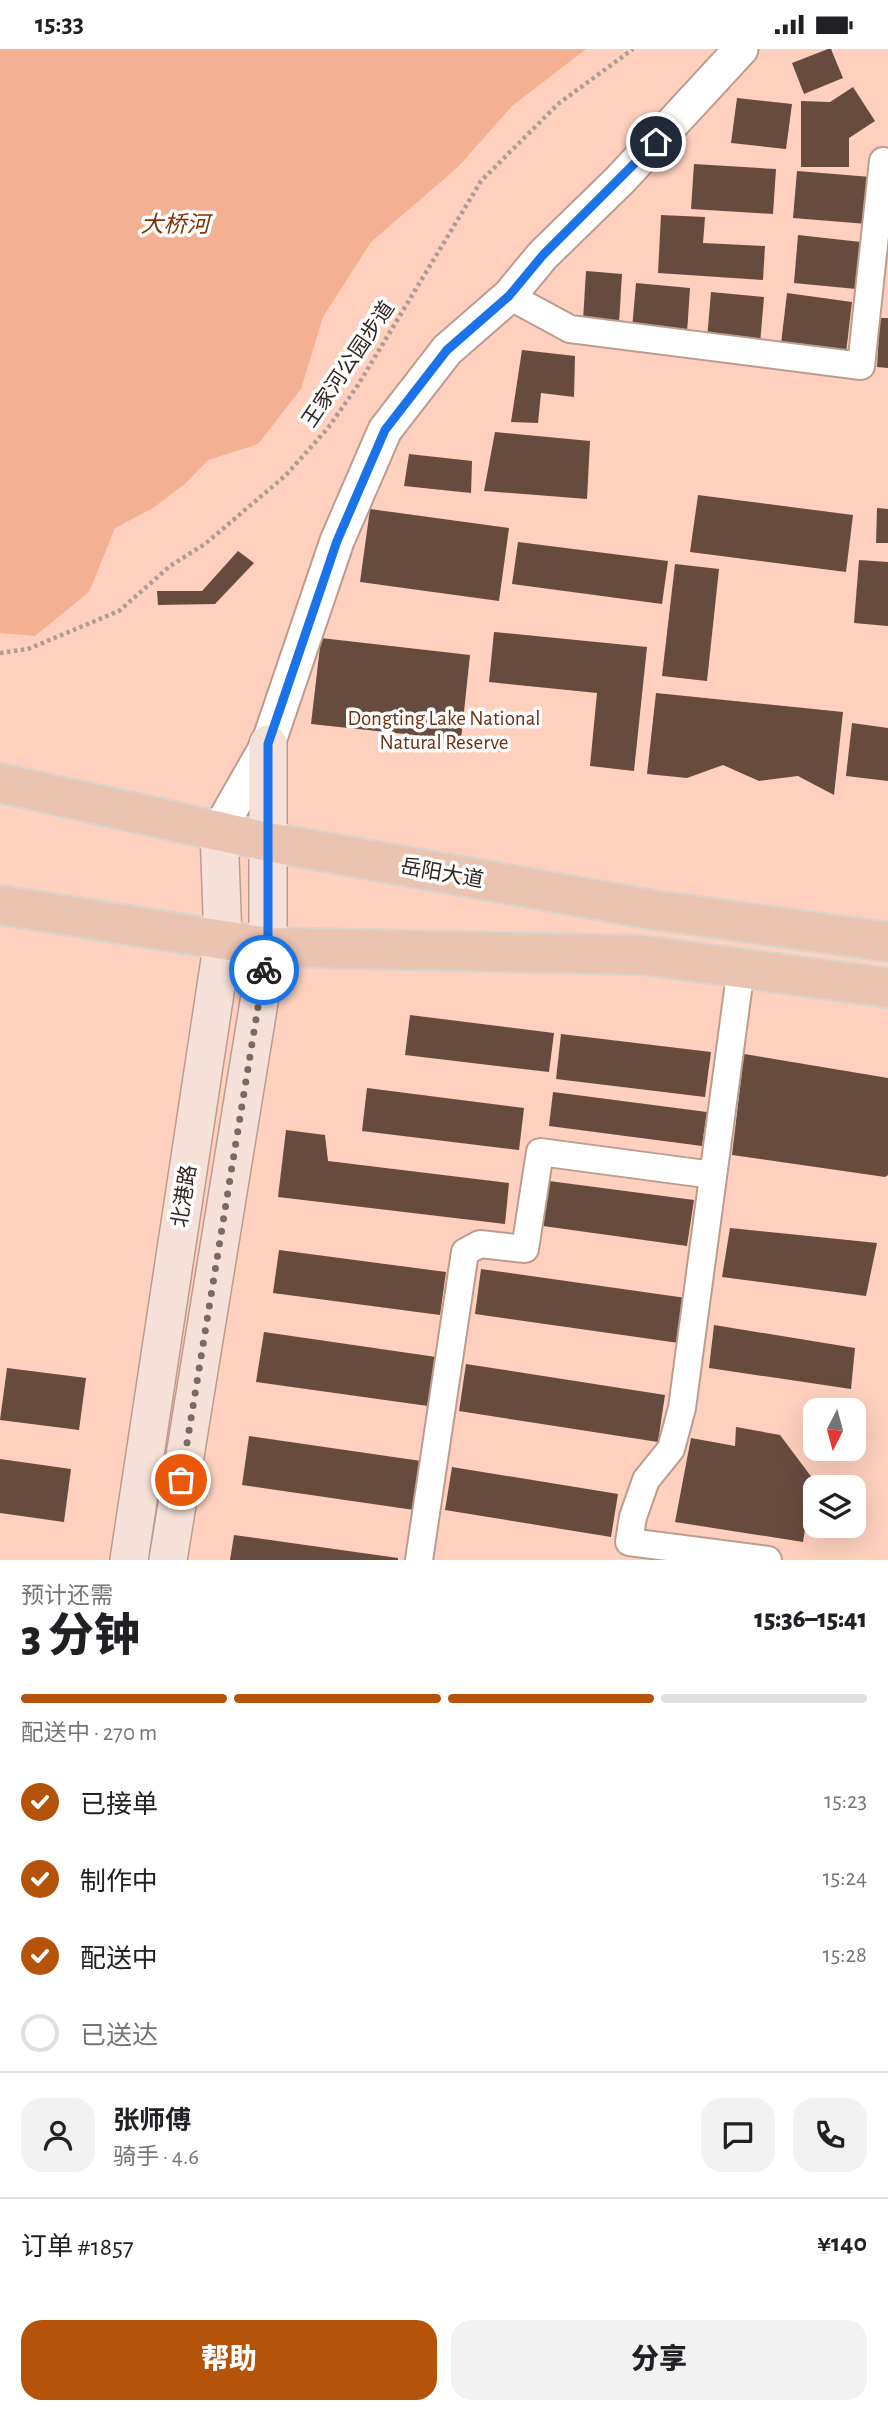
<!DOCTYPE html>
<html lang="zh">
<head>
<meta charset="utf-8">
<style>
	:root { --surface:#fff; --page:#f2f2f2; --text:#202124; --muted:#757577; --line:#e0e0e0; --accent:#b45309 }
	body { margin:0; font-family:"Alegreya Sans","Noto Sans SC",sans-serif; background:var(--page); color:var(--text); height:100vh; display:flex; flex-direction:column; font-size:26px; white-space:nowrap }
	* { box-sizing:border-box; margin:0 }
	p { font-size:23px; color:var(--muted) }
	.icon { flex:none; width:38px; height:38px; fill:none; stroke:currentColor; stroke-width:2; stroke-linecap:round; stroke-linejoin:round }
	.map { position:relative; height:1511px; overflow:hidden }
	.details { display:flex; flex-direction:column; background:var(--surface); flex:1 }
	.details>* { flex:none }
	.needle { width:46px; rotate:186deg }
	.tools { position:absolute; left:803px; top:1349px; display:grid; gap:14px }
	.tools a { display:grid; place-items:center; width:63px; height:63px; border-radius:14px; background:var(--surface); box-shadow:0 7px 28px #0002; font-size:35px }
	.pin { position:absolute; display:grid; place-items:center; width:60px; height:60px; color:#fff; margin:-30px; border:4px solid #fff; border-radius:50%; box-shadow:0 2px 7px #0007 }
	.courier { position:absolute; display:grid; place-items:center; width:70px; height:70px; margin:-35px; border:5px solid #1a73e8; border-radius:50%; background:#fff; color:#222; box-shadow:0 2px 9px #0007 }
	.headline em { font-style:normal; font-weight:800 }
	.headline div { display:flex; flex-direction:column-reverse }
	.headline { display:flex; align-items:center; justify-content:space-between; height:119px; padding:0 21px }
	h1 { font-size:46px; font-weight:800; line-height:52px }
	.bar { display:grid; grid-template-columns:repeat(4,1fr); gap:10px 7px; align-content:center; height:84px; padding:0 21px }
	.bar i { height:9px; border-radius:5px; background:var(--line) }
	.bar .active { background:var(--accent) }
	.bar p { grid-column:span 4 }
	.line { display:flex; align-items:center; gap:18px; padding:0 21px; border-top:2px solid var(--line) }
	.line div { flex:1 }
	.round { display:grid; place-items:center; flex:none; width:74px; height:74px; border-radius:21px; background:var(--page) }
	ol { padding:0 21px; list-style:none }
	li { display:flex; align-items:center; gap:21px; height:77px }
	li p { margin-inline-start:auto }
	li .icon { padding:7px; border-radius:50%; background:var(--accent); color:#fff; stroke-width:4 }
	li:last-child { color:var(--muted) }
	li i { width:38px; height:38px; border:4px solid var(--line); border-radius:50% }
	.primary-button { display:flex; gap:14px; margin-top:auto; padding:14px 21px }
	.primary-button a { flex:1; height:80px; border-radius:21px; background:var(--accent); color:#fff; font-size:28px; font-weight:800; line-height:80px; text-align:center }
	.primary-button a+a { background:var(--page); color:var(--text) }
	.status { display:flex; justify-content:space-between; align-items:center; height:49px; padding:0 35px; background:var(--surface); direction:ltr }
	.status svg { height:19px; fill:currentColor }
	.map>svg:first-child { display:block }
	.green { fill:#fed0bd; fill-rule:evenodd }
	.water { fill:#f3b092 }
	.building { fill:#674b3f }
	.lines { fill:none; stroke-linecap:round; stroke-linejoin:round }
	.minor-casing { stroke:#bc9c8f; stroke-width:30 }
	.tertiary-casing { stroke:#bc9c8f; stroke-width:37 }
	.secondary-casing { stroke:#bc9c8f; stroke-width:40 }
	.primary-casing { stroke:#d6d3d2; stroke-width:42 }
	.path { stroke:#af9d95; stroke-width:4.5; stroke-dasharray:3.5 3.5; stroke-linecap:butt }
	.minor { stroke:#fff; stroke-width:26 }
	.tertiary { stroke:#fff; stroke-width:33 }
	.secondary { stroke:#f5e1d8; stroke-width:37 }
	.primary { stroke:#ebc3b1; stroke-width:38 }
	.done { stroke:#796a63; stroke-width:7; stroke-dasharray:0 12.6 }
	.route { stroke:#1a73e8; stroke-width:9 }
	.labels { text-anchor:middle; stroke-width:7; stroke-linejoin:round; paint-order:stroke }
	.street-label { font-size:21px; fill:#31251f; stroke:#fff }
	.park-label { font-size:21px; fill:#6d3012; stroke:#fff }
	.water-label { font-size:23px; font-style:italic; fill:#7f3101; stroke:#fff }
</style>
</head>
<body>
<div class="status"><b>15:33</b><svg viewBox="0 0 49 12"><path d="M0 12V9h3v3zM5 12V6h3v6zM10 12V3h3v9zM15 12V0h3v12zM26 1h20v11H26zM47 4h2v5h-2z"/></svg></div>
<div class="map">
<svg width="888" height="1511" viewBox="0 0 888 1511">
	<rect width="100%" height="100%" fill="#ffeae1"/>
	<!-- green -->
	<path class="green" d="M0,0H888V1511H0ZM816,1362H854V1400H816ZM816,1438H854V1477H816Z"/>
	<!-- water -->
	<path class="water" d="M0,0H586L512,57L458,118L371,193L323,268L301,340L258,395L208,411L186,434L153,459L115,479L89,543L35,587L0,584Z"/>
	<!-- building -->
	<g class="building">
		<path d="M828,0H831L843,29L804,45L792,14Z"/>
		<path d="M853,38L875,72L849,89V118H801V52L830,53Z"/>
		<path d="M737,49L792,55L786,100L731,94Z"/>
		<path d="M694,115L776,120L773,165L691,160Z"/>
		<path d="M797,122L871,128L867,175L793,169Z"/>
		<path d="M661,166L705,168L703,194L765,197L763,231L658,224Z"/>
		<path d="M798,186L861,193L856,240L794,234Z"/>
		<path d="M586,222L622,225L619,274L583,271Z"/>
		<path d="M636,234L690,239L687,284L632,280Z"/>
		<path d="M711,243L764,248L760,295L707,290Z"/>
		<path d="M787,244L852,253L846,304L781,295Z"/>
		<path d="M880,269H888V319L877,318Z"/>
		<path d="M522,301L575,307L574,348L541,344L538,374L511,373Z"/>
		<path d="M495,383L590,392L587,450L484,442Z"/>
		<path d="M409,405L472,412L471,444L404,437Z"/>
		<path d="M698,446L853,466L846,523L690,503Z"/>
		<path d="M877,459L888,460V494H876Z"/>
		<path d="M370,460L509,479L499,552L360,533Z"/>
		<path d="M518,493L668,512L662,555L512,535Z"/>
		<path d="M238,502L254,514L215,555L158,556L157,542H202Z"/>
		<path d="M859,511L888,513V577L854,574Z"/>
		<path d="M675,515L719,520L707,632L662,627Z"/>
		<path d="M494,583L647,598L634,722L590,717L597,644L489,633Z"/>
		<path d="M321,589L470,606L461,691L311,675Z"/>
		<path d="M656,644L843,663L834,746L798,727L759,732L723,716L687,729L647,725Z"/>
		<path d="M852,674L888,679V732L846,727Z"/>
		<path d="M410,966L554,984L549,1023L405,1006Z"/>
		<path d="M561,985L711,1003L705,1048L556,1030Z"/>
		<path d="M744,1005L888,1029V1126L885,1128L732,1106Z"/>
		<path d="M367,1039L524,1059L519,1101L362,1082Z"/>
		<path d="M553,1043L707,1063L702,1097L549,1077Z"/>
		<path d="M286,1081L325,1086L328,1112L509,1134L505,1175L278,1148Z"/>
		<path d="M549,1132L694,1151L687,1197L543,1177Z"/>
		<path d="M730,1179L877,1194L866,1247L722,1228Z"/>
		<path d="M279,1201L446,1223L440,1266L273,1244Z"/>
		<path d="M481,1220L686,1249L679,1294L475,1265Z"/>
		<path d="M714,1276L855,1299L851,1340L709,1319Z"/>
		<path d="M264,1283L436,1308L428,1357L256,1333Z"/>
		<path d="M466,1315L665,1346L658,1393L459,1362Z"/>
		<path d="M7,1319L86,1329L79,1381L0,1371Z"/>
		<path d="M736,1378L780,1386L813,1430L803,1493L675,1473L691,1389L735,1397Z"/>
		<path d="M249,1387L421,1412L414,1461L242,1436Z"/>
		<path d="M0,1410L71,1420L64,1473L0,1464Z"/>
		<path d="M452,1418L618,1445L611,1488L445,1461Z"/>
		<path d="M234,1486L398,1509V1511H230Z"/>
	</g>
	<g class="lines">
		<defs>
			<g id="minor">
				<path d="M509,247L570,280L861,317L883,112"/>
				<path d="M741,919L682,1359L671,1400L646,1431L633,1468L629,1493L768,1511"/>
				<path d="M419,1511L465,1203L480,1195L525,1200L540,1103L713,1126"/>
			</g>
			<path id="tertiary" d="M219,781L268,695L337,492L385,381L447,301L509,247L543,206L621,130L741,0"/>
			<g id="secondary">
				<path d="M129,1511L223,891L219,781"/>
				<path d="M168,1511L268,898V695"/>
			</g>
			<g id="primary">
				<path d="M0,734L268,793L654,861L888,893"/>
				<path d="M0,856L268,898L642,906L888,939"/>
			</g>
		</defs>
		<!-- minor casing -->
		<use href="#minor" class="minor-casing"/>
		<!-- tertiary casing -->
		<use href="#tertiary" class="tertiary-casing"/>
		<!-- secondary casing -->
		<use href="#secondary" class="secondary-casing"/>
		<!-- primary casing -->
		<use href="#primary" class="primary-casing"/>
		<!-- path -->
		<path class="path" d="M0,604L28,600L119,562L170,517L205,495L286,426L328,379L358,336L481,132L558,55L633,0"/>
		<!-- minor -->
		<use href="#minor" class="minor"/>
		<!-- tertiary -->
		<use href="#tertiary" class="tertiary"/>
		<!-- secondary -->
		<use href="#secondary" class="secondary"/>
		<!-- primary -->
		<use href="#primary" class="primary"/>
	</g>
	<g class="lines">
		<!-- done -->
		<path class="done" d="M181,1431L264,921"/>
		<!-- route -->
		<path class="route" d="M264,921L268,898V695L337,492L385,381L447,301L509,247L543,206L656,93"/>
	</g>
	<g class="labels">
		<!-- street labels -->
		<g class="street-label">
			<text transform="translate(348 315) rotate(-56)" y="7">王家河公园步道</text>
			<text transform="translate(442 824) rotate(10)" y="7">岳阳大道</text>
			<text transform="translate(184 1147) rotate(-81)" y="7">北港路</text>
		</g>
		<!-- park labels -->
		<g class="park-label">
			<text x="444" y="676">Dongting Lake National<tspan x="444" dy="24">Natural Reserve</tspan></text>
		</g>
		<!-- water labels -->
		<g class="water-label">
			<text x="175" y="183">大桥河</text>
		</g>
	</g>
</svg>
<div class="tools">
<a><svg class="needle" viewBox="-14 -14 28 28"><path d="M0-13l5 13h-10z" fill="#e53935"/><path d="M0 13l5-13h-10z" fill="#757577"/></svg></a>
<a><svg class="icon" aria-label="layers" viewBox="0 0 24 24"><path d="M12 4l9 5-9 5-9-5zM3 14l9 5 9-5"/></svg></a>
</div>
<div class="pin" style="left:181px;top:1431px;background:#ea580c"><svg class="icon" aria-label="bag" viewBox="0 0 24 24"><path d="M5 8h14l-1 12H6zM9 8a3 3 0 0 1 6 0"/></svg></div>
<div class="pin" style="left:656px;top:93px;background:#1f2937"><svg class="icon" aria-label="home" viewBox="0 0 24 24"><path d="M3 11l9-7 9 7M6 9v11h12V9"/></svg></div>
<div class="courier" style="left:264px;top:921px"><svg class="icon" aria-label="bike" viewBox="0 0 24 24"><circle cx="6" cy="16" r="4"/><circle cx="18" cy="16" r="4"/><path d="M6 16l4-8h5l3 8M10 8l3 8H6M13 5h3"/></svg></div>
</div>
<section class="details">
<div class="headline"><div><h1>3 分钟</h1><p>预计还需</p></div><em>15:36–15:41</em></div>
<div class="bar"><i class="active"></i><i class="active"></i><i class="active"></i><i></i><p>配送中 · 270 m</p></div>
<ol>
<li><svg class="icon" aria-label="check" viewBox="0 0 24 24"><path d="M5 12l5 5 9-10"/></svg>已接单<p>15:23</p></li>
<li><svg class="icon" aria-label="check" viewBox="0 0 24 24"><path d="M5 12l5 5 9-10"/></svg>制作中<p>15:24</p></li>
<li><svg class="icon" aria-label="check" viewBox="0 0 24 24"><path d="M5 12l5 5 9-10"/></svg>配送中<p>15:28</p></li>
<li><i></i>已送达</li>
</ol>
<div class="line" style="height:126px"><a class="round"><svg class="icon" aria-label="person" viewBox="0 0 24 24"><circle cx="12" cy="8" r="4"/><path d="M4 21q1-7 8-7t8 7"/></svg></a><div><b>张师傅</b><p>骑手 · 4.6</p></div><a class="round"><svg class="icon" aria-label="chat" viewBox="0 0 24 24"><path d="M4 5h16v11H9l-5 4z"/></svg></a><a class="round"><svg class="icon" aria-label="phone" viewBox="0 0 24 24"><path d="M5 4h4l2 5-3 2q2 4 5 5l2-3 5 2v4C11 20 4 13 5 4z"/></svg></a></div>
<div class="line" style="height:91px"><div>订单 #1857</div><b>¥140</b></div>
<div class="primary-button"><a>帮助</a><a>分享</a></div>
</section>
</body>
</html>
